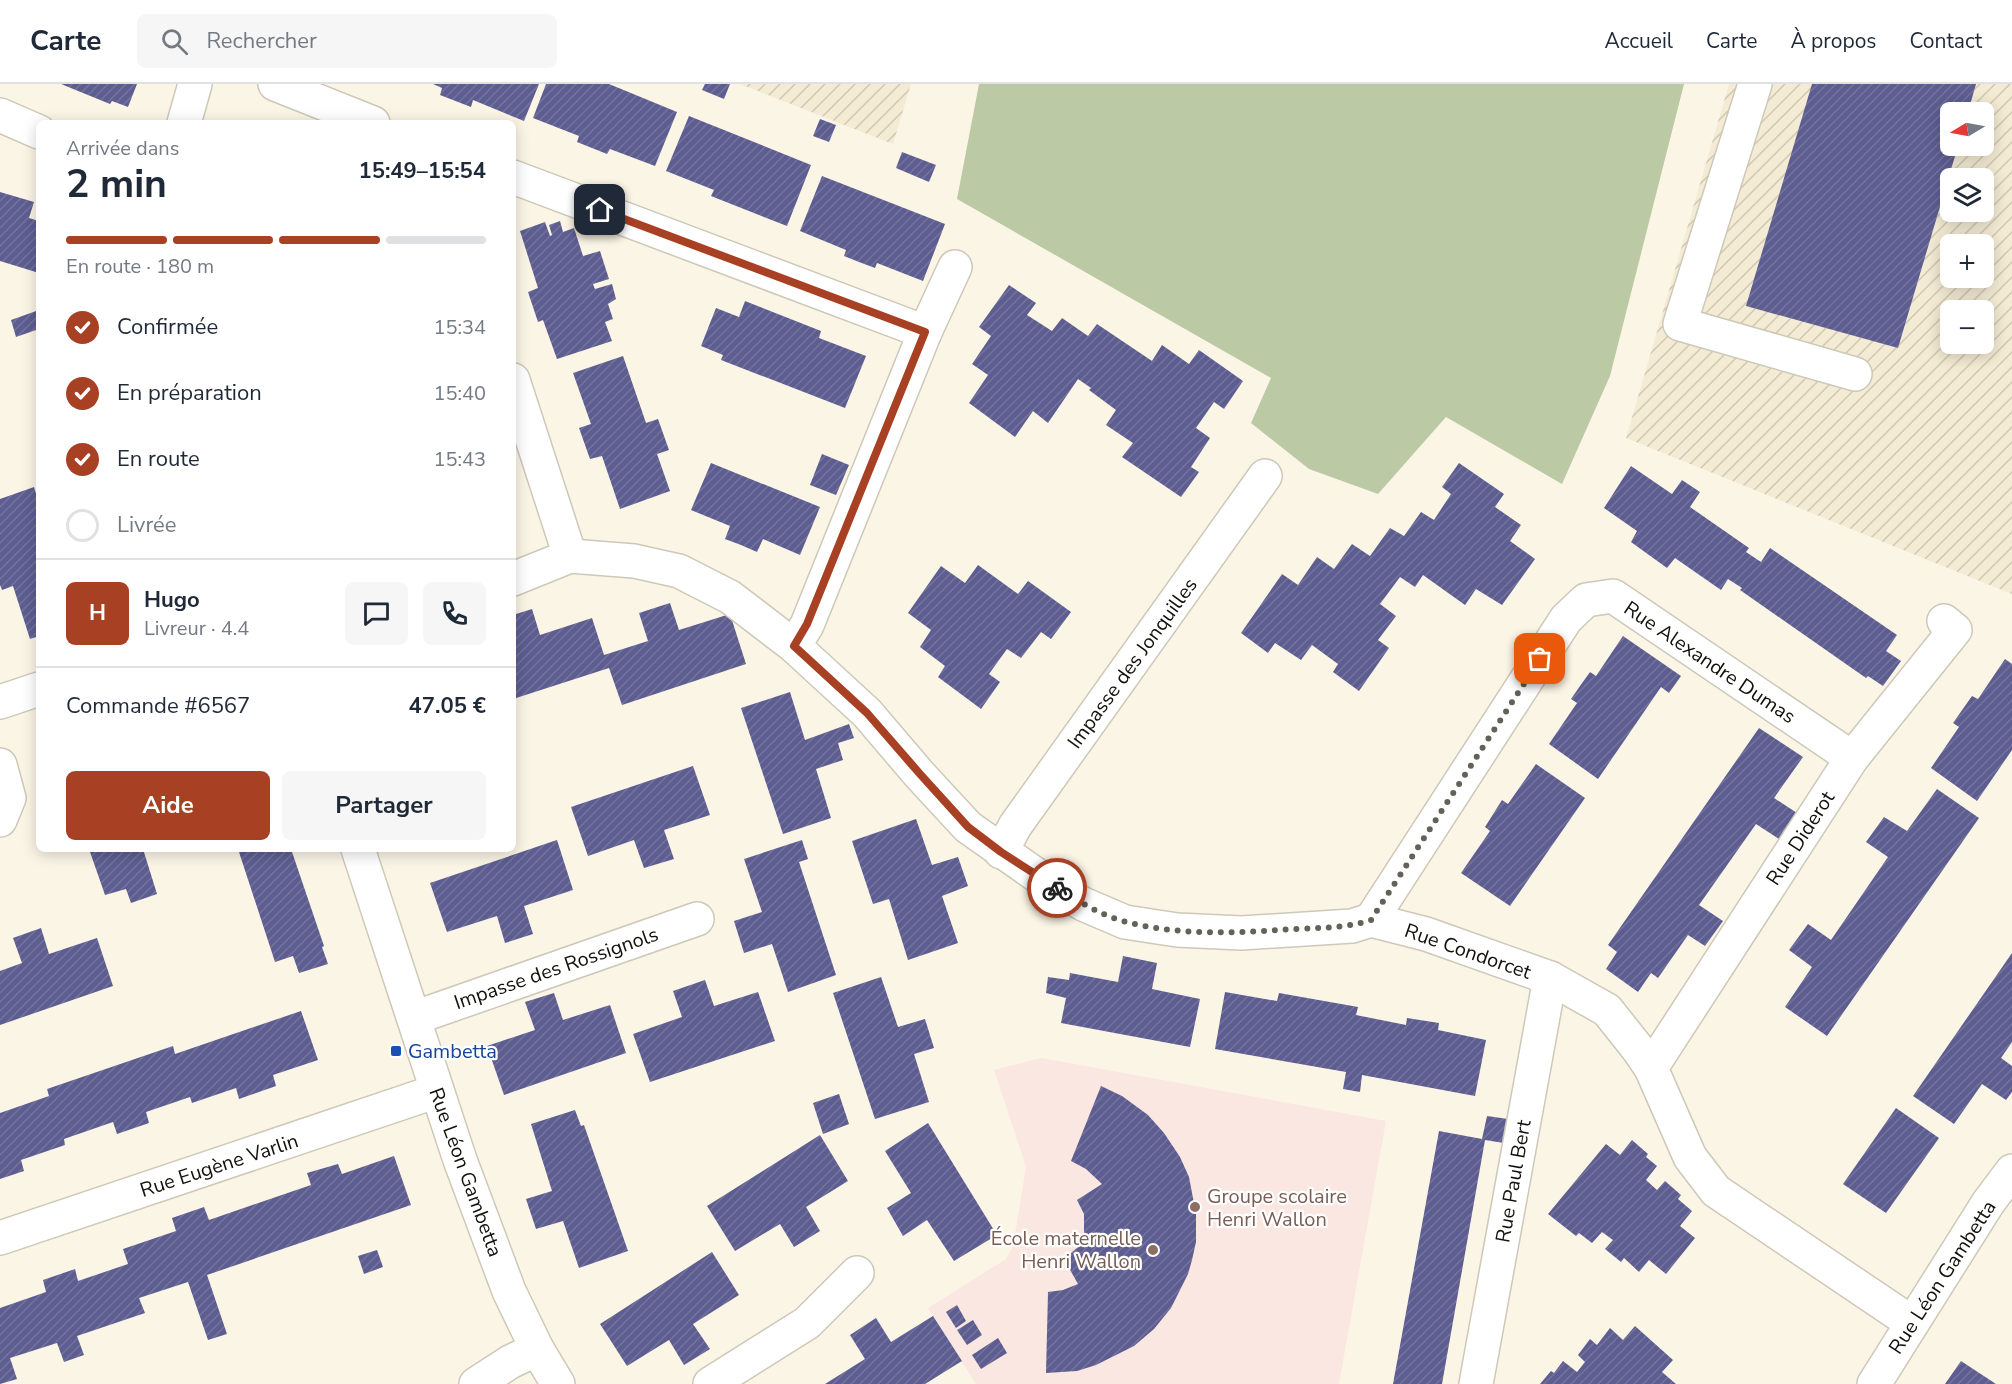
<!DOCTYPE html>
<html lang="fr">
<head>
<meta charset="utf-8">
<style>
	:root { --surface:#fff; --page:#f6f6f7; --text:#1f2937; --muted:#747a83; --line:#e0e1e3; --accent:#a84023 }
	body { margin:0; font-family:"Nunito Sans",sans-serif; background:var(--page); color:var(--text); height:100vh; display:flex; flex-direction:column; font-size:22px; white-space:nowrap }
	* { box-sizing:border-box; margin:0 }
	p { font-size:20px; color:var(--muted) }
	.icon { flex:none; width:33px; height:33px; fill:none; stroke:currentColor; stroke-width:2; stroke-linecap:round; stroke-linejoin:round }
	.map { position:relative; flex:1; overflow:hidden }
	.drawer { position:absolute; left:36px; top:36px; width:480px; height:732px; display:flex; flex-direction:column; background:var(--surface); border-radius:9px; box-shadow:0 3px 15px #0003 }
	.drawer>* { flex:none }
	.needle { width:39px; rotate:260deg }
	.buttons { position:absolute; left:1940px; top:18px; display:grid; gap:12px }
	.buttons a { display:grid; place-items:center; width:54px; height:54px; border-radius:9px; background:var(--surface); box-shadow:0 3px 15px #0003; font-size:30px }
	.pin { position:absolute; display:grid; place-items:center; width:51px; height:51px; color:#fff; margin:-26px; border-radius:12px; box-shadow:0 3px 9px #0006 }
	.courier { position:absolute; display:grid; place-items:center; width:60px; height:60px; margin:-30px; border:4px solid #a84023; border-radius:50%; background:#fff; color:#222; box-shadow:0 2px 8px #0007 }
	.summary em { font-style:normal; font-weight:700 }
	.summary div { display:flex; flex-direction:column-reverse }
	.summary { display:flex; align-items:center; justify-content:space-between; height:102px; padding:0 30px }
	h1 { font-size:39px; font-weight:700; line-height:45px }
	.bar { display:grid; grid-template-columns:repeat(4,1fr); gap:9px 6px; align-content:center; height:72px; padding:0 30px }
	.bar i { height:8px; border-radius:4px; background:var(--line) }
	.bar .on { background:var(--accent) }
	.bar p { grid-column:span 4 }
	.line { display:flex; align-items:center; gap:15px; padding:0 30px; border-top:2px solid var(--line) }
	.line div { flex:1 }
	.round { display:grid; place-items:center; flex:none; width:63px; height:63px; border-radius:9px; background:var(--page) }
	ol { padding:0 30px; list-style:none }
	li { display:flex; align-items:center; gap:18px; height:66px }
	li p { margin-inline-start:auto }
	li .icon { padding:6px; border-radius:50%; background:var(--accent); color:#fff; stroke-width:4 }
	li:last-child { color:var(--muted) }
	li i { width:33px; height:33px; border:3px solid var(--line); border-radius:50% }
	.action { display:flex; gap:12px; margin-top:auto; padding:12px 30px }
	.action a { flex:1; height:69px; border-radius:9px; background:var(--accent); color:#fff; font-size:24px; font-weight:700; line-height:69px; text-align:center }
	.action a+a { background:var(--page); color:var(--text) }
	header { display:flex; align-items:center; gap:36px; box-sizing:border-box; height:84px; padding:0 30px; background:var(--surface); border-bottom:2px solid var(--line) }
	header strong { font-size:28px }
	nav { display:flex; gap:33px; margin-inline-start:auto; font-size:21px }
	.search { width:420px; height:54px; background:var(--page); display:flex; align-items:center; gap:15px; box-sizing:border-box; padding:0 21px; border-radius:9px; color:var(--muted); font-size:22px }
	.map>svg:first-child { display:block }
	.industrial { fill:url(#industrial-furrows); fill-rule:evenodd }
	.education { fill:#fbe7e1 }
	.park { fill:#bbc9a5 }
	.building { fill:url(#building-hatch) }
	.lines { fill:none; stroke-linecap:round; stroke-linejoin:round }
	.minor-casing { stroke:#cdc8b8; stroke-width:36 }
	.minor { stroke:#fff; stroke-width:33 }
	.done { stroke:#646158; stroke-width:6; stroke-dasharray:0 10.8 }
	.route { stroke:#a84023; stroke-width:8 }
	.transit-dot { fill:#1a4fb4; stroke:#fff; stroke-width:2 }
	.education-dot { fill:#8d6e63; stroke:#fff; stroke-width:2 }
	.labels { text-anchor:middle; stroke-width:4.5; stroke-linejoin:round; paint-order:stroke }
	.street-label { font-size:20px; fill:#13110b; stroke:#fff }
	.transit-label { font-size:20px; fill:#164399; stroke:#fff; text-anchor:start }
	.education-label { font-size:20px; fill:#785e54; stroke:#fff; text-anchor:start }
</style>
</head>
<body>
<header>
<strong>Carte</strong>
<div class="search"><svg class="icon" aria-label="search" viewBox="0 0 24 24"><circle cx="10" cy="10" r="6"/><path d="M15 15l6 6"/></svg>Rechercher</div>
<nav><a>Accueil</a><a>Carte</a><a>À propos</a><a>Contact</a></nav>
</header>
<div class="map">
<svg width="2012" height="1300" viewBox="0 0 2012 1300">
	<defs>
		<pattern id="industrial-furrows" width="10" height="10" patternUnits="userSpaceOnUse" patternTransform="scale(1.5)"><rect width="10" height="10" fill="#f4ebd4"/><path d="M-1 1l2-2M0 10L10 0M9 11l2-2" fill="none" stroke="#d0c8b5"/></pattern>
		<pattern id="building-hatch" width="6" height="6" patternUnits="userSpaceOnUse" patternTransform="scale(1.5)"><rect width="6" height="6" fill="#5d5d92"/><path d="M-1 1l2-2M0 6l6-6M5 7l2-2" fill="none" stroke="#74749b"/></pattern>
	</defs>
	<rect width="100%" height="100%" fill="#fbf5e6"/>
	<!-- industrial -->
	<g class="industrial">
		<path d="M740,0H911L893,60Z"/>
		<path d="M1729,0H2012V510L1626,354ZM1950,28H1983V62H1950ZM1950,94H1983V128H1950ZM1950,160H1983V194H1950ZM1950,226H1983V260H1950Z"/>
	</g>
	<!-- education -->
	<path class="education" d="M1042,974L1386,1037L1339,1300H976L928,1224L1006,1175L1013,1162L1026,1083L994,986Z"/>
	<!-- park -->
	<path class="park" d="M979,0H1684L1610,292L1562,400L1446,333L1378,410L1309,385L1251,339L1271,294L957,115Z"/>
	<!-- building -->
	<g class="building">
		<path d="M61,0H137L128,23L112,17L110,20Z"/>
		<path d="M433,0H539L524,37L473,16L471,23L440,11L442,4Z"/>
		<path d="M546,0H609L677,28L655,82L610,65L607,70L577,58L579,52L533,34Z"/>
		<path d="M705,0H730L724,15L702,6Z"/>
		<path d="M1812,0H1976L1968,28H1950V62H1958L1898,264L1746,222Z"/>
		<path d="M689,32L811,81L787,142L711,112L714,106L666,87Z"/>
		<path d="M820,35L836,41L829,58L813,52Z"/>
		<path d="M902,68L936,81L929,98L896,84Z"/>
		<path d="M822,92L945,140L923,197L877,179L875,184L859,178L844,172L846,166L800,147Z"/>
		<path d="M0,108L34,118L29,134L39,137V189L0,177Z"/>
		<path d="M560,137L563,148L574,144L583,172L600,167L609,195L593,200L594,203L595,205L612,200L616,215L608,220L613,235L605,238L612,257L557,275L543,236L538,238L528,208L538,204L520,147L545,138L550,152L552,151L549,141Z"/>
		<path d="M1009,201L1036,219L1027,231L1052,247L1062,234L1088,252L1097,240L1152,277L1162,261L1189,280L1199,266L1243,297L1224,325L1214,318L1196,344L1210,354L1191,383L1199,388L1181,413L1122,373L1133,359L1106,341L1116,326L1089,306L1091,304L1078,295L1048,339L1033,327L1015,353L969,319L988,291L972,280L991,252L979,243Z"/>
		<path d="M745,217L821,247L819,254L866,272L845,324L721,276L723,271L701,262L716,224L739,233Z"/>
		<path d="M39,226V255L36,246L16,253L11,236Z"/>
		<path d="M623,272L646,339L658,335L669,366L657,370L670,407L620,425L602,372L590,375L579,344L591,340L573,289Z"/>
		<path d="M822,370L849,381L836,411L810,401Z"/>
		<path d="M711,379L820,423L800,471L763,455L757,468L741,461L725,455L730,442L691,426Z"/>
		<path d="M1459,379L1504,410L1495,423L1521,441L1510,457L1535,475L1502,521L1476,505L1465,521L1423,491L1415,503L1400,493L1380,520L1396,532L1378,556L1389,564L1359,607L1333,588L1338,580L1312,561L1301,576L1275,559L1268,569L1241,549L1282,490L1298,501L1317,473L1334,485L1352,460L1370,472L1390,444L1404,452L1421,428L1434,436L1451,410L1442,403Z"/>
		<path d="M1631,382L1672,410L1682,396L1700,408L1690,423L1749,464L1746,468L1761,478L1770,464L1897,551L1886,567L1901,577L1883,602L1868,592L1866,594L1740,506L1742,504L1728,495L1721,506L1675,474L1667,484L1631,458L1637,447L1604,424Z"/>
		<path d="M34,403L39,419V552L30,555L13,502L2,506L0,501V415Z"/>
		<path d="M978,481L1018,510L1028,497L1071,528L1051,555L1041,548L1021,574L1007,565L989,590L1000,598L981,625L938,593L945,582L920,563L931,546L908,529L941,482L965,499Z"/>
		<path d="M670,519L679,546L730,530L746,580L622,621L609,584L513,615V531L532,525L540,551L592,534L604,571L648,557L639,529Z"/>
		<path d="M1623,552L1681,592L1669,609L1661,603L1598,695L1549,660L1577,619L1571,615L1580,602L1590,588L1596,592Z"/>
		<path d="M2005,575L2012,580V666L1977,717L1931,684L1959,643L1953,639L1972,612L1978,615Z"/>
		<path d="M790,608L805,656L849,640L854,654L838,659L843,676L816,685L831,734L783,750L741,624Z"/>
		<path d="M1759,644L1803,673L1774,714L1797,729L1779,755L1756,740L1699,821L1723,837L1705,862L1688,851L1658,894L1651,889L1638,908L1606,885L1617,868L1608,861Z"/>
		<path d="M1536,680L1585,714L1510,822L1461,789L1490,747L1485,743L1502,716L1508,720Z"/>
		<path d="M693,682L710,731L664,746L674,775L644,784L634,756L588,772L571,723Z"/>
		<path d="M1937,705L1979,734L1827,952L1785,923L1812,883L1789,866L1808,840L1831,856L1888,773L1866,758L1884,733L1907,747Z"/>
		<path d="M916,735L932,781L958,773L968,802L942,812L958,859L908,876L889,815L873,820L852,757Z"/>
		<path d="M557,756L573,806L524,822L533,850L505,859L497,832L447,848L430,799Z"/>
		<path d="M802,756L808,775L799,778L836,891L788,908L772,860L744,869L734,837L762,828L744,775Z"/>
		<path d="M89,765H143L157,810L131,819L126,805L105,811Z"/>
		<path d="M238,765H291L324,862L322,863L328,880L299,889L293,872L275,878Z"/>
		<path d="M41,844L49,870L97,854L113,902L0,941V887L22,879L13,854Z"/>
		<path d="M2012,869V958L2001,974L2012,982V1008L2006,1016L1982,1000L1954,1040L1913,1012Z"/>
		<path d="M1123,872L1157,879L1152,905L1200,915L1190,963L1061,939L1066,914L1046,909L1048,893L1069,896L1070,889L1118,898Z"/>
		<path d="M881,893L898,943L925,935L934,964L914,970L929,1018L875,1035L833,909Z"/>
		<path d="M705,896L714,922L758,908L775,957L650,998L633,950L682,933L673,907Z"/>
		<path d="M1225,908L1277,917L1279,909L1358,923L1356,931L1406,941L1407,934L1439,939L1438,946L1486,956L1475,1012L1362,991L1360,1008L1343,1005L1346,988L1215,965Z"/>
		<path d="M554,909L563,936L610,921L626,969L504,1011L487,962L535,946L525,918Z"/>
		<path d="M301,927L318,976L273,991L276,1002L239,1015L236,1004L192,1019L190,1013L146,1028L149,1039L117,1050L113,1038L64,1055L65,1061L21,1076L24,1087L0,1095V1029L49,1012L47,1005L173,962L175,970Z"/>
		<path d="M1101,1002L1122,1012L1148,1031L1164,1049L1180,1073L1189,1093L1196,1130V1158L1192,1176L1188,1190L1171,1224L1154,1245L1134,1262L1096,1281L1077,1287L1046,1289L1048,1208L1063,1206L1078,1200L1064,1175L1078,1163L1084,1150V1130L1077,1116L1102,1100L1086,1085L1071,1077Z"/>
		<path d="M839,1010L849,1040L823,1050L813,1019Z"/>
		<path d="M1896,1024L1939,1054L1886,1129L1843,1100Z"/>
		<path d="M575,1026L581,1042L584,1041L628,1167L579,1184L563,1137L536,1145L526,1115L552,1107L531,1040Z"/>
		<path d="M1487,1032L1515,1036L1510,1060L1485,1056L1442,1300H1393L1439,1047L1482,1055Z"/>
		<path d="M928,1039L997,1151L954,1177L927,1136L903,1152L887,1124L911,1109L885,1067Z"/>
		<path d="M820,1051L848,1097L806,1123L820,1147L794,1163L780,1140L735,1167L707,1122Z"/>
		<path d="M1632,1056L1648,1070L1646,1073L1657,1082L1646,1096L1657,1106L1665,1097L1681,1111L1678,1115L1692,1127L1680,1142L1695,1154L1666,1190L1649,1176L1639,1188L1624,1174L1621,1178L1605,1165L1613,1156L1602,1148L1592,1159L1579,1149L1576,1152L1548,1130L1606,1060L1620,1071Z"/>
		<path d="M394,1072L411,1121L207,1191L227,1250L208,1256L188,1198L139,1214L145,1229L77,1252L84,1271L64,1278L57,1259L10,1274L17,1295L0,1300V1224L46,1208L43,1196L75,1185L78,1197L128,1180L123,1165L176,1147L172,1134L204,1123L209,1136L311,1101L307,1089L338,1080L342,1090Z"/>
		<path d="M377,1166L383,1183L364,1190L358,1172Z"/>
		<path d="M712,1168L739,1211L693,1240L710,1265L684,1281L669,1256L627,1282L600,1240Z"/>
		<path d="M957,1221L966,1237L956,1244L946,1228Z"/>
		<path d="M933,1232L962,1277L925,1300H825L865,1275L850,1251L876,1234L891,1258Z"/>
		<path d="M973,1236L982,1251L967,1261L957,1246Z"/>
		<path d="M1635,1242L1673,1276L1662,1288L1676,1300H1540L1551,1287L1554,1289L1563,1277L1577,1288L1585,1278L1578,1271L1590,1255L1597,1261L1610,1244L1623,1256Z"/>
		<path d="M998,1254L1007,1269L981,1285L972,1271Z"/>
		<path d="M1961,1277L1996,1300H1945Z"/>
	</g>
	<g class="lines">
		<defs>
			<g id="minor">
				<path d="M275,0L373,39"/>
				<path d="M1755,0L1680,240L1855,290"/>
				<path d="M0,31L39,48"/>
				<path d="M184,39L195,0"/>
				<path d="M513,93L925,248"/>
				<path d="M513,296L570,472"/>
				<path d="M513,495L570,472L634,477L679,487L730,513L794,562L867,629L919,690L968,743L1042,795L1083,820L1125,838L1177,846L1241,849L1352,842L1371,836L1426,850L1550,894L1607,926L1638,965L1651,984L1690,1073L1716,1107L1912,1239"/>
				<path d="M794,562L807,541L925,248L955,183"/>
				<path d="M0,618L39,605"/>
				<path d="M0,681L9,714L0,736"/>
				<path d="M358,765L460,1076L509,1207L537,1265L558,1300"/>
				<path d="M1001,768L1015,742L1265,392"/>
				<path d="M1371,836L1566,535L1586,516L1613,512L1852,674"/>
				<path d="M414,934L697,835"/>
				<path d="M1651,984L1852,674L1955,546L1944,537"/>
				<path d="M0,1154L437,1007"/>
				<path d="M476,1300L510,1278L537,1265"/>
				<path d="M710,1300L807,1239L857,1189"/>
				<path d="M1476,1300L1550,894"/>
				<path d="M1874,1300L1988,1119L2012,1087"/>
			</g>
		</defs>
		<!-- minor casing -->
		<use href="#minor" class="minor-casing"/>
		<!-- minor -->
		<use href="#minor" class="minor"/>
	</g>
	<g class="lines">
		<!-- done -->
		<path class="done" d="M1057,804C1078,817 1102,832 1126,838C1181,852 1239,849 1294,845C1321,844 1346,844 1371,836L1540,575"/>
		<!-- route -->
		<path class="route" d="M600,126L925,248L807,540L794,562L867,629L920,690L968,743L1001,768L1057,804"/>
	</g>
	<!-- markers -->
	<rect class="transit-dot" x="390" y="961" width="12" height="12" rx="3"/>
	<g class="education-dot">
		<circle cx="1195" cy="1123" r="6"/>
		<circle cx="1153" cy="1166" r="6"/>
	</g>
	<g class="labels">
		<!-- street labels -->
		<g class="street-label">
			<text transform="translate(1710 578) rotate(34)" y="7">Rue Alexandre Dumas</text>
			<text transform="translate(1132 579) rotate(-54)" y="7">Impasse des Jonquilles</text>
			<text transform="translate(1800 754) rotate(-57)" y="7">Rue Diderot</text>
			<text transform="translate(1468 867) rotate(19)" y="7">Rue Condorcet</text>
			<text transform="translate(556 884) rotate(-19)" y="7">Impasse des Rossignols</text>
			<text transform="translate(219 1081) rotate(-18)" y="7">Rue Eugène Varlin</text>
			<text transform="translate(466 1088) rotate(70)" y="7">Rue Léon Gambetta</text>
			<text transform="translate(1513 1097) rotate(-80)" y="7">Rue Paul Bert</text>
			<text transform="translate(1942 1193) rotate(-57)" y="7">Rue Léon Gambetta</text>
		</g>
		<!-- transit labels -->
		<g class="transit-label">
			<text x="408" y="974">Gambetta</text>
		</g>
		<!-- education labels -->
		<g class="education-label">
			<text x="1207" y="1119">Groupe scolaire<tspan x="1207" dy="23">Henri Wallon</tspan></text>
			<text x="1141" y="1161" text-anchor="end">École maternelle<tspan x="1141" dy="23">Henri Wallon</tspan></text>
		</g>
	</g>
</svg>
<div class="buttons">
<a><svg class="needle" viewBox="-14 -14 28 28"><path d="M0-13l5 13h-10z" fill="#e53935"/><path d="M0 13l5-13h-10z" fill="#747a83"/></svg></a>
<a><svg class="icon" aria-label="layers" viewBox="0 0 24 24"><path d="M12 4l9 5-9 5-9-5zM3 14l9 5 9-5"/></svg></a>
<a>+</a>
<a>−</a>
</div>
<div class="pin" style="left:1540px;top:575px;background:#ea580c"><svg class="icon" aria-label="bag" viewBox="0 0 24 24"><path d="M5 8h14l-1 12H6zM9 8a3 3 0 0 1 6 0"/></svg></div>
<div class="pin" style="left:600px;top:126px;background:#1f2937"><svg class="icon" aria-label="home" viewBox="0 0 24 24"><path d="M3 11l9-7 9 7M6 9v11h12V9"/></svg></div>
<div class="courier" style="left:1057px;top:804px"><svg class="icon" aria-label="bike" viewBox="0 0 24 24"><circle cx="6" cy="16" r="4"/><circle cx="18" cy="16" r="4"/><path d="M6 16l4-8h5l3 8M10 8l3 8H6M13 5h3"/></svg></div>
<section class="drawer">
<div class="summary"><div><h1>2 min</h1><p>Arrivée dans</p></div><em>15:49–15:54</em></div>
<div class="bar"><i class="on"></i><i class="on"></i><i class="on"></i><i></i><p>En route · 180 m</p></div>
<ol>
<li><svg class="icon" aria-label="check" viewBox="0 0 24 24"><path d="M5 12l5 5 9-10"/></svg>Confirmée<p>15:34</p></li>
<li><svg class="icon" aria-label="check" viewBox="0 0 24 24"><path d="M5 12l5 5 9-10"/></svg>En préparation<p>15:40</p></li>
<li><svg class="icon" aria-label="check" viewBox="0 0 24 24"><path d="M5 12l5 5 9-10"/></svg>En route<p>15:43</p></li>
<li><i></i>Livrée</li>
</ol>
<div class="line" style="height:108px"><b class="round" style="background:var(--accent);color:#fff">H</b><div><b>Hugo</b><p>Livreur · 4.4</p></div><a class="round"><svg class="icon" aria-label="chat" viewBox="0 0 24 24"><path d="M4 5h16v11H9l-5 4z"/></svg></a><a class="round"><svg class="icon" aria-label="phone" viewBox="0 0 24 24"><path d="M5 4h4l2 5-3 2q2 4 5 5l2-3 5 2v4C11 20 4 13 5 4z"/></svg></a></div>
<div class="line" style="height:78px"><div>Commande #6567</div><b>47.05 €</b></div>
<div class="action"><a>Aide</a><a>Partager</a></div>
</section>
</div>
</body>
</html>
